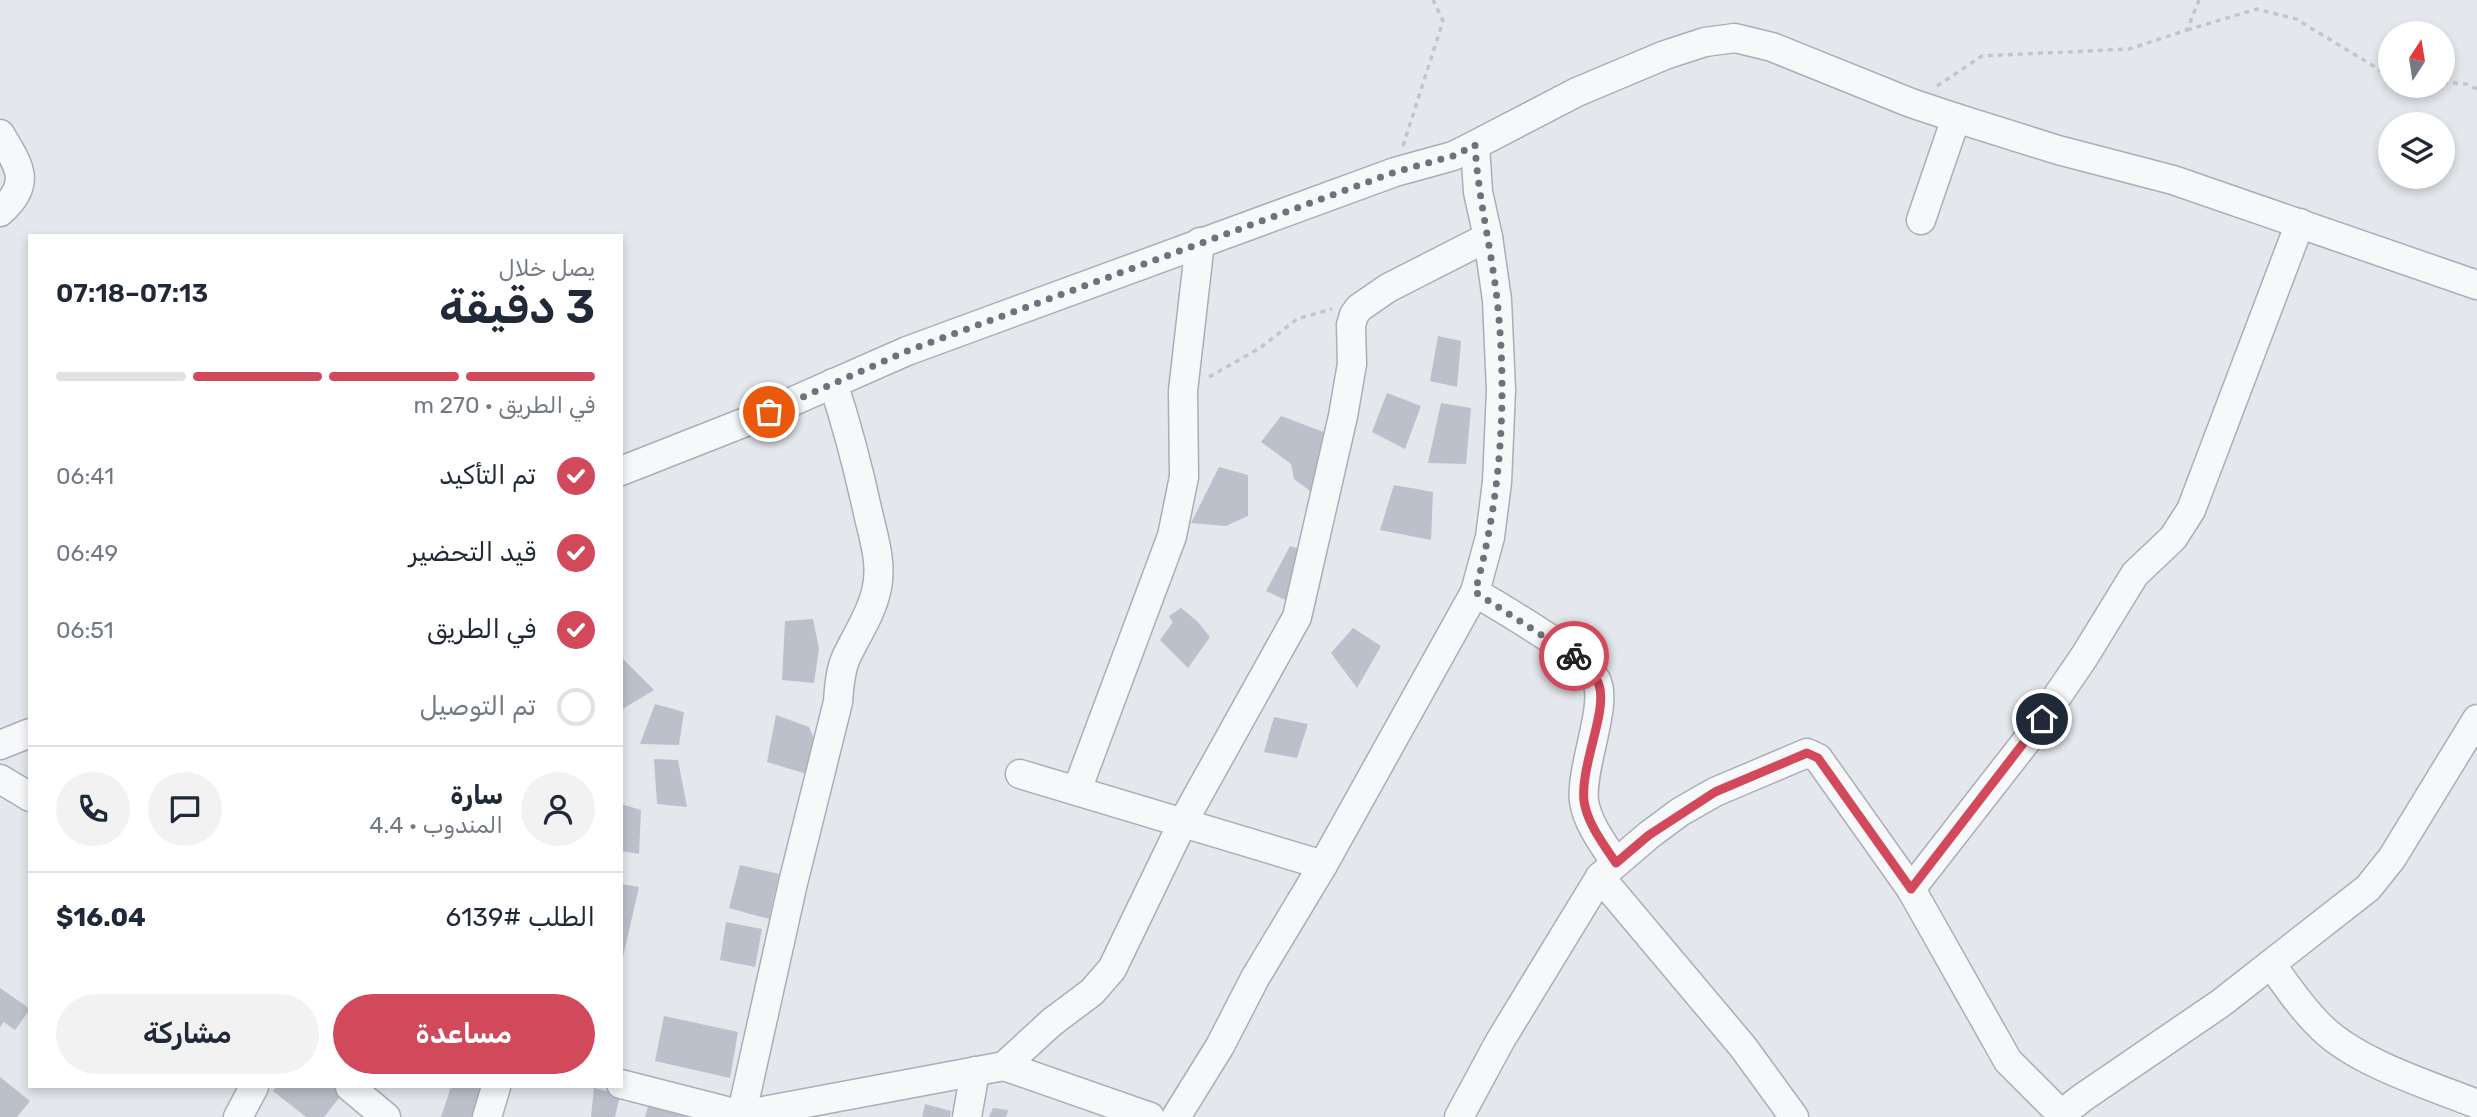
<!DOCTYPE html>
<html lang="ar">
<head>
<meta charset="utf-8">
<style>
	:root { --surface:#fff; --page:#f2f2f3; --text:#1f2937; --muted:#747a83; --line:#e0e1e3; --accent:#d1495b }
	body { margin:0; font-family:Rubik,Vazirmatn,sans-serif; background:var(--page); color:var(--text); direction:rtl; height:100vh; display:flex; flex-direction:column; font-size:26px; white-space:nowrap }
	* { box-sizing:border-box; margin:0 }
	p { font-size:23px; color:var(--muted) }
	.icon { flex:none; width:38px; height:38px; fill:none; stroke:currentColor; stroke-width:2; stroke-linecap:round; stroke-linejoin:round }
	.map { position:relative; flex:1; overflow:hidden; direction:ltr }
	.drawer { position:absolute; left:28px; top:234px; width:595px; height:854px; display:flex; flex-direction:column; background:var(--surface); border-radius:0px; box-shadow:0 4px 10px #0003; direction:rtl }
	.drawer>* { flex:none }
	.needle { width:46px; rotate:12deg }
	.tools { position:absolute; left:2378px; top:21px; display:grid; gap:14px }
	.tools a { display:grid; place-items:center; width:77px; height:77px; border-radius:50%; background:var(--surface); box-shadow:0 4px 10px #0003; font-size:35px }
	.pin { position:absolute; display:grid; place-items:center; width:60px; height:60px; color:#fff; margin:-30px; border:4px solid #fff; border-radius:50%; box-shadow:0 2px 7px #0007 }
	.courier { position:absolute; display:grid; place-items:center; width:70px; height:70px; margin:-35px; border:5px solid #d1495b; border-radius:50%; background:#fff; color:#222; box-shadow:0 2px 9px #0007 }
	.overview em { font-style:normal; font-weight:600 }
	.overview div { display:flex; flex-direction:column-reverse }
	.overview { display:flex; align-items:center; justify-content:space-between; height:119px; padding:0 28px }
	h1 { font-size:46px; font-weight:600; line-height:52px }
	.bar { display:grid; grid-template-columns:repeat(4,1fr); gap:10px 7px; align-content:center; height:84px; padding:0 28px }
	.bar i { height:9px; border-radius:5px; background:var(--line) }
	.bar .selected { background:var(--accent) }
	.bar p { grid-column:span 4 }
	.line { display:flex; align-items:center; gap:18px; padding:0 28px; border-top:2px solid var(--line) }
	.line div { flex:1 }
	.round { display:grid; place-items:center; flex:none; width:74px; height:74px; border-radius:37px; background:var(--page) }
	ol { padding:0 28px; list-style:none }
	li { display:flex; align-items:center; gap:21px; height:77px }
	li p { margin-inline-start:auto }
	li .icon { padding:7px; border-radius:50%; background:var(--accent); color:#fff; stroke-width:4 }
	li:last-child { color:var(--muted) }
	li i { width:38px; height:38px; border:4px solid var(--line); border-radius:50% }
	.cta { display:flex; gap:14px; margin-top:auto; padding:14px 28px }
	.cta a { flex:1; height:80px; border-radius:42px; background:var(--accent); color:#fff; font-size:28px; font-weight:600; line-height:80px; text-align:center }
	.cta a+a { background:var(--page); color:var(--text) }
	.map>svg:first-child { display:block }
	.building { fill:#bbc0ca }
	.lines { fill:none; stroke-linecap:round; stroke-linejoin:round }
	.minor-casing { stroke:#a9aeb7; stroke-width:31 }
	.path { stroke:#c2c5cb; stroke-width:3.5; stroke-dasharray:5 5; stroke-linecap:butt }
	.minor { stroke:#f7f8fa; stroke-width:28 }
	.done { stroke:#6c737f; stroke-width:7; stroke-dasharray:0 12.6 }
	.route { stroke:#d1495b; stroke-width:9 }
</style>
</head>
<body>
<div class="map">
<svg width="2477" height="1117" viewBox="0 0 2477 1117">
	<rect width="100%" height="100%" fill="#e4e7ec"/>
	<!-- building -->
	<g class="building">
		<path d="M1438,336L1461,341L1457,387L1430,381Z"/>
		<path d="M1387,393L1421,406L1405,449L1372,432Z"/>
		<path d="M1441,403L1471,408L1466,464L1428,463Z"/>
		<path d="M1281,416L1329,434L1313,493L1294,479L1291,464L1261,442Z"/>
		<path d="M1219,467L1248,475V516L1226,526L1191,523Z"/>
		<path d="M1394,485L1433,492L1431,540L1380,530Z"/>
		<path d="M1290,546L1306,551L1292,603L1266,591Z"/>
		<path d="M1181,608L1197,621L1210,637L1188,668L1160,640L1173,622L1169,616Z"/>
		<path d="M813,619L819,649L814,683L782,680L785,621Z"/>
		<path d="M1353,628L1381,646L1357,688L1331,653Z"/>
		<path d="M621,657L654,690L621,710Z"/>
		<path d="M655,704L684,712L679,745L640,744Z"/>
		<path d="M776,715L809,727L817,746L807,774L767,762Z"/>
		<path d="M1274,717L1308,724L1297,758L1264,752Z"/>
		<path d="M654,759L678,760L687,807L657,804Z"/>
		<path d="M621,804L641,810L639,854L621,851Z"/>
		<path d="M740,865L779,874L769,919L729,908Z"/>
		<path d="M621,884L639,887L622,961H621Z"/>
		<path d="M726,922L762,929L755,967L720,960Z"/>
		<path d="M0,988L30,1009L15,1030L4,1022L0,1027Z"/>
		<path d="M664,1016L738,1032L730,1078L655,1061Z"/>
		<path d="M0,1077L30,1101L17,1117H0Z"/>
		<path d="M276,1087H334L343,1093L324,1117H306L273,1091Z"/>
		<path d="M451,1087L481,1088L474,1117H441Z"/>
		<path d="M594,1088L620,1095L615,1117H591Z"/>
		<path d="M649,1103L686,1112L684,1117H645Z"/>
		<path d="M925,1104L951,1111L950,1117H922Z"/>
		<path d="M993,1108L1008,1110L1006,1117H989Z"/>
	</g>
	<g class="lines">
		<defs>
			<g id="minor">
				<path d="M0,134C19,166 33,183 0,212"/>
				<path d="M1921,220L1956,118"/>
				<path d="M621,471L748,421L907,351L1395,172L1453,156L1475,145"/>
				<path d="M1475,592C1505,611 1580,652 1596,680C1609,703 1580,768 1584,801C1587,823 1604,845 1616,863"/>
				<path d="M0,745L30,733"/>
				<path d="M1020,774L1323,865"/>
				<path d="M0,779L30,797"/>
				<path d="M1077,790L1172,536L1184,477L1183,391L1200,242"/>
				<path d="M1600,877L1743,1047L1794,1117"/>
				<path d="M1911,889L2028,739L2084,657L2135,574L2173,538L2191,510L2300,223"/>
				<path d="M2271,964C2287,986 2302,1009 2322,1028C2358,1063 2429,1085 2477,1104"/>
				<path d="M1004,1066L1150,1117"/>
				<path d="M621,1084L742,1115L1004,1066L1052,1022L1092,992L1112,969L1183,822L1297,617L1343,416L1352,364L1351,325L1354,315L1359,308L1388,288L1488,237"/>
				<path d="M350,1087L386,1117"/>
				<path d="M238,1117L254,1087"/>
				<path d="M487,1117L496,1087"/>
				<path d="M741,1117L793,883L838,702C839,688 840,673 845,660C855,637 870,617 876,592C883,565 874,539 868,513C858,467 848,428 833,383"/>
				<path d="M967,1117L975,1071"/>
				<path d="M1176,1117L1220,1046L1255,978L1323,865L1475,592L1490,537L1497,482L1501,390L1497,300L1488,237L1478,192L1475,145L1577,92L1665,55L1705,42L1735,38L1772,47L1911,103L1956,118L2058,150L2173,180L2477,285"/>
				<path d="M1459,1117L1500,1041L1600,877L1649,835L1680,812L1715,792L1807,753L1818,758L1911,889L2008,1061L2064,1117"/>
				<path d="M2058,1117L2082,1098L2221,1003L2368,888L2392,858L2477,719"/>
			</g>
		</defs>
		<!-- minor casing -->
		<use href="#minor" class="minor-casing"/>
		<!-- path -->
		<g class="path">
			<path d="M2187,30L2257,9L2296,19L2390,76"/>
			<path d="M2443,82L2466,84L2477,89"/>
			<path d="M1937,86L1982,56L2129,49L2187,30L2199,0"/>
			<path d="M1403,146L1443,21L1433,0"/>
			<path d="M1209,377L1260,348L1297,319L1332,309"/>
		</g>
		<!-- minor -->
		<use href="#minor" class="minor"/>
	</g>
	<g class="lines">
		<!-- done -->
		<path class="done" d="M769,412L907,351L1395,172L1453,156L1475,145C1478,197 1491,247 1497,299C1508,397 1501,498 1475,592L1574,656"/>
		<!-- route -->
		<path class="route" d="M1574,656C1583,664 1595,673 1599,685C1608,711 1580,766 1584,801C1587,823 1604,845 1616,863L1649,835L1715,792L1807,753L1818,758L1911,889L2042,719"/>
	</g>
</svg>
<div class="tools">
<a><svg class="needle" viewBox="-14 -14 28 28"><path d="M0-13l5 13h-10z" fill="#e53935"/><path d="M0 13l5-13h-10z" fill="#747a83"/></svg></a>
<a><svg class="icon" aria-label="layers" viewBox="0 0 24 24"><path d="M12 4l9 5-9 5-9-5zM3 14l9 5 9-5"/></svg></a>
</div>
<div class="pin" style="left:769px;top:412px;background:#ea580c"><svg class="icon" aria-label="bag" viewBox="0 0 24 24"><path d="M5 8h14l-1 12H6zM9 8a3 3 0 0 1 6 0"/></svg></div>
<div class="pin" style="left:2042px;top:719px;background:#1f2937"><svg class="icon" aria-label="home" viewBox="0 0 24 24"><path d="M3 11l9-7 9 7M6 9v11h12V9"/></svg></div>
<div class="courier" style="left:1574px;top:656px"><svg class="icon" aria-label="bike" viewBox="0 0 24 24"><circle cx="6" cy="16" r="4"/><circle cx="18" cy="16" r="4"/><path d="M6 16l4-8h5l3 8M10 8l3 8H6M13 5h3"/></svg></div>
<section class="drawer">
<div class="overview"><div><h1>3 دقيقة</h1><p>يصل خلال</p></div><em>07:13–07:18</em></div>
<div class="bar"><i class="selected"></i><i class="selected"></i><i class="selected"></i><i></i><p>في الطريق · 270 m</p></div>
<ol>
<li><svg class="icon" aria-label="check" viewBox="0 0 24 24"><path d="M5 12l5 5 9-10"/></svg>تم التأكيد<p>06:41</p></li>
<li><svg class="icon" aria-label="check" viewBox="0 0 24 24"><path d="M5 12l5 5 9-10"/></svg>قيد التحضير<p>06:49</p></li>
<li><svg class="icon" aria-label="check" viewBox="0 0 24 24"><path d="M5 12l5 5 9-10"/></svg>في الطريق<p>06:51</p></li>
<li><i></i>تم التوصيل</li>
</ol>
<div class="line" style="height:126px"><a class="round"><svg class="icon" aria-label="person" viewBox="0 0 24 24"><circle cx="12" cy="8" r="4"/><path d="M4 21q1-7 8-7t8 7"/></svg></a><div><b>سارة</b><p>المندوب · 4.4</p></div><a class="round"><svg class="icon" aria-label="chat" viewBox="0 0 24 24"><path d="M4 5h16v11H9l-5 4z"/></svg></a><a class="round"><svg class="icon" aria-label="phone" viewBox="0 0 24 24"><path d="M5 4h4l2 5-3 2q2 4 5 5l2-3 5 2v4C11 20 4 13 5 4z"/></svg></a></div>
<div class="line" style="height:91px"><div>الطلب #6139</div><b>$16.04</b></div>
<div class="cta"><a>مساعدة</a><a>مشاركة</a></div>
</section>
</div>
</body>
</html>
